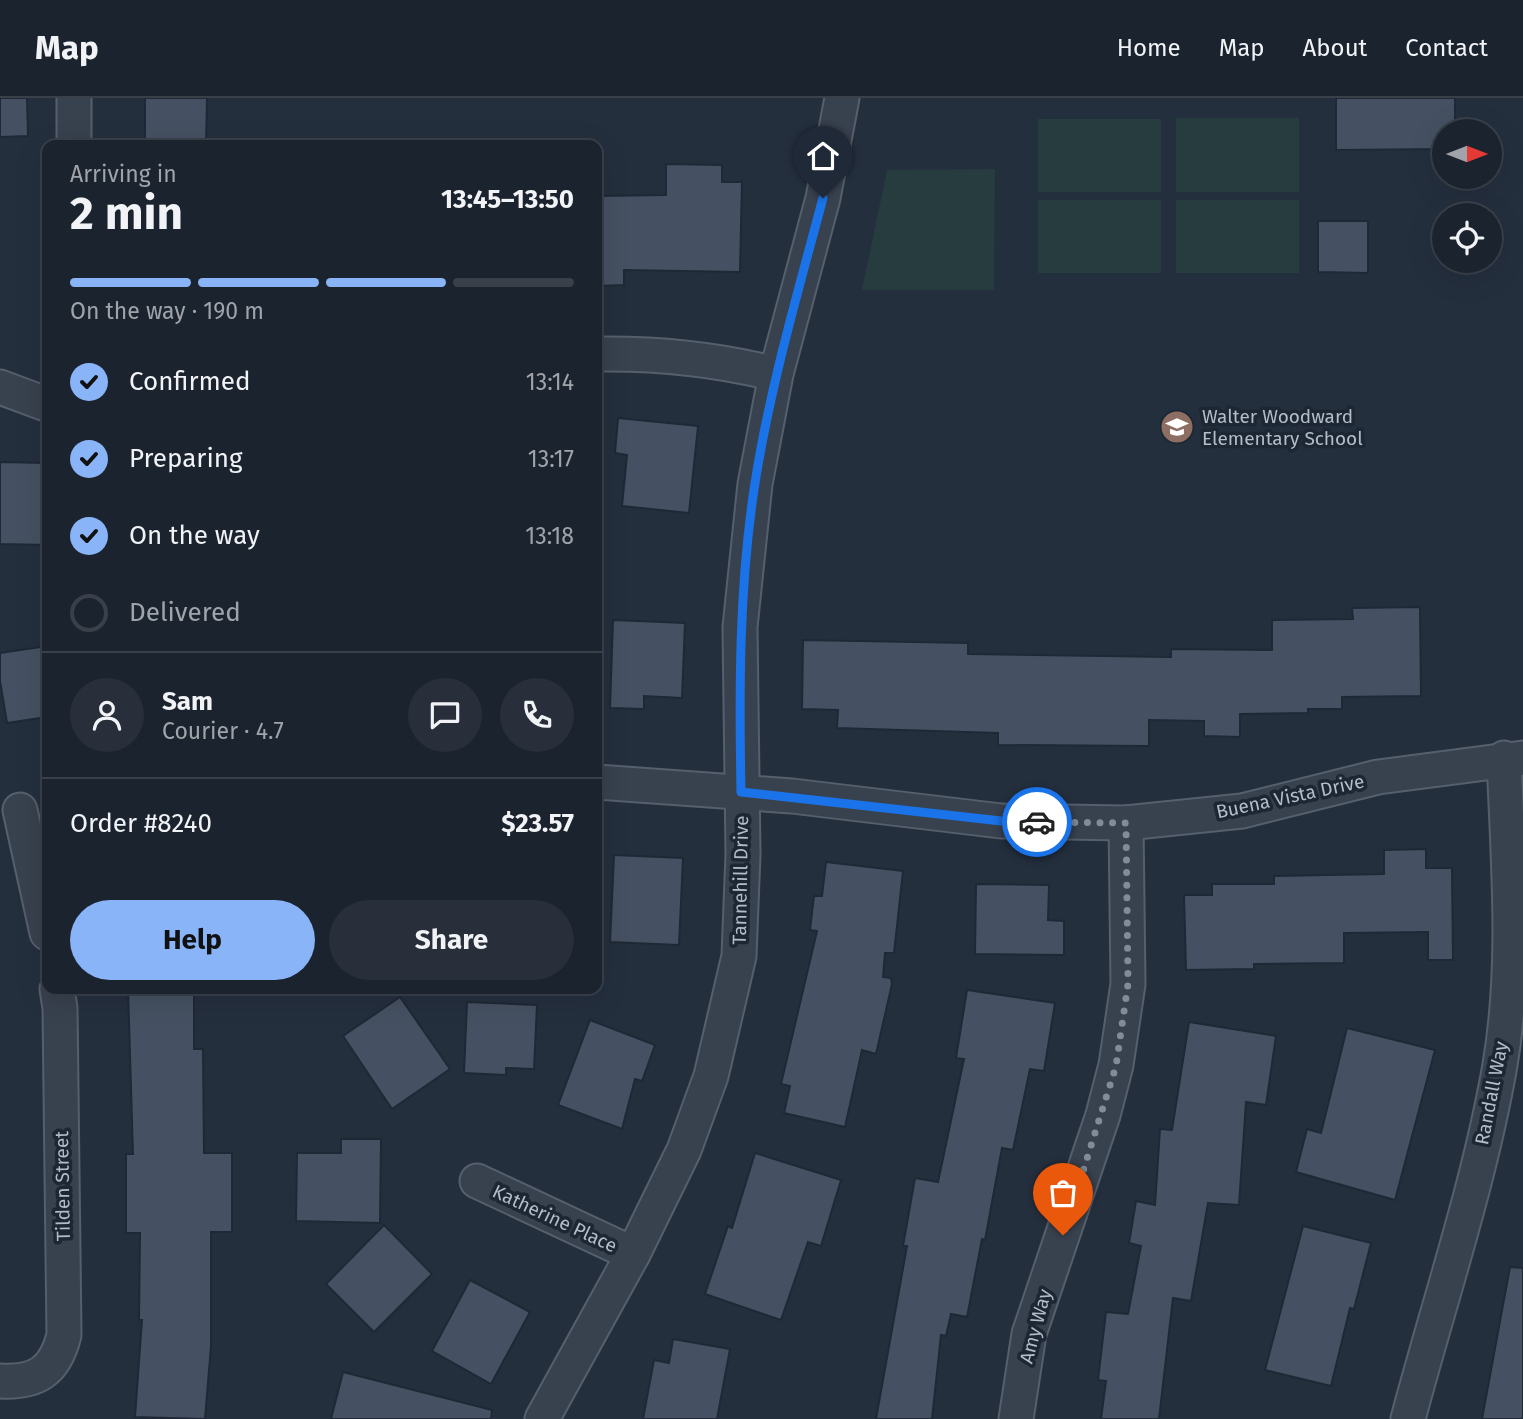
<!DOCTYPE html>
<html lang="en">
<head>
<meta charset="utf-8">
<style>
	:root { --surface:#1b232e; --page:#282f3a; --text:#f1f3f6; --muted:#a0a4aa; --line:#39404a; --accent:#8ab4f8 }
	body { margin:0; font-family:"Fira Sans",sans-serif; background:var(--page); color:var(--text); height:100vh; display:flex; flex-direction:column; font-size:26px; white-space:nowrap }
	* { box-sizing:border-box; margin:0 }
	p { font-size:23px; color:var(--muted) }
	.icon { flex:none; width:38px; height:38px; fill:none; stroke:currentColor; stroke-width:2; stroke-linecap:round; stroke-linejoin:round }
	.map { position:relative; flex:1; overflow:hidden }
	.panel { position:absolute; left:42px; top:42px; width:560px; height:854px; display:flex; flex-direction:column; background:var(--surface); border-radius:14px; box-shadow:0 7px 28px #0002,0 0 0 2px var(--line) }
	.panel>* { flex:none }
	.needle { width:46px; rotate:90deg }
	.fabs { position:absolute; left:1432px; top:21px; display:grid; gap:14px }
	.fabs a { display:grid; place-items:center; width:70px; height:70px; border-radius:50%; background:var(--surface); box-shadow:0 7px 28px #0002,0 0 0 2px var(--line); font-size:35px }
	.pin { position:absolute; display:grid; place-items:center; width:60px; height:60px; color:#fff; margin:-72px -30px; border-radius:50% 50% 50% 0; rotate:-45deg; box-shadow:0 0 7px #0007 }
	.pin .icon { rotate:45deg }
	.courier { position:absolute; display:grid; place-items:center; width:70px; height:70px; margin:-35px; border:5px solid #1a73e8; border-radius:50%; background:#fff; color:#222; box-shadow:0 2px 9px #0007 }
	.overview em { font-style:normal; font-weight:700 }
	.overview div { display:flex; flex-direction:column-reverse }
	.overview { display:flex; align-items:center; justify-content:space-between; height:119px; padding:0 28px }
	h1 { font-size:46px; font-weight:700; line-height:52px }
	.bar { display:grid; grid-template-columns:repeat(4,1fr); gap:10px 7px; align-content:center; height:84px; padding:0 28px }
	.bar i { height:9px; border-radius:5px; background:var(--line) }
	.bar .selected { background:var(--accent) }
	.bar p { grid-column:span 4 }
	.line { display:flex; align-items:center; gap:18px; padding:0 28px; border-top:2px solid var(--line) }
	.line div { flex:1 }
	.round { display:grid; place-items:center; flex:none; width:74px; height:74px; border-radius:37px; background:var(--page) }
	ol { padding:0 28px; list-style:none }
	li { display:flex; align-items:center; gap:21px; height:77px }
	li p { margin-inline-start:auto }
	li .icon { padding:7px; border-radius:50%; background:var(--accent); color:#111; stroke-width:4 }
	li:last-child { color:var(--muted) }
	li i { width:38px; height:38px; border:4px solid var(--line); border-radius:50% }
	.cta { display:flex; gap:14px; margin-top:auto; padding:14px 28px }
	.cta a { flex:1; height:80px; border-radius:42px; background:var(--accent); color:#111; font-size:28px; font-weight:700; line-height:80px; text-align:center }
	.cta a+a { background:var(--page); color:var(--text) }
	header { display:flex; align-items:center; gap:42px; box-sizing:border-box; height:98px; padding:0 35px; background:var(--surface); border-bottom:2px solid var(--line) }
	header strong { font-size:33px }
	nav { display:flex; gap:38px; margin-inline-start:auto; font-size:24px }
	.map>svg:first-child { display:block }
	.green { fill:#263c3f }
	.building { fill:#455162; stroke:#1f2835; stroke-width:2 }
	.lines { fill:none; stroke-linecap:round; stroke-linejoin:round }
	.minor-casing { stroke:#565f6c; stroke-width:37 }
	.minor { stroke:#38414e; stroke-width:33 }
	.done { stroke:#828b98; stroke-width:7; stroke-dasharray:0 12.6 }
	.route { stroke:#1a73e8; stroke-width:9 }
	.labels { text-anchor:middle; stroke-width:7; stroke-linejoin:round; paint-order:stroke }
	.poi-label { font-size:19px; fill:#b4bcc9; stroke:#1d2633; text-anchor:start }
	.street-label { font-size:19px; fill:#b4bcc9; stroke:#1d2633 }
</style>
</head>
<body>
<header>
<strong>Map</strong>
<nav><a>Home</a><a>Map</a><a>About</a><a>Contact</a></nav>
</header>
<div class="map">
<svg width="1523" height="1321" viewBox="0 0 1523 1321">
	<rect width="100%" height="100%" fill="#242f3e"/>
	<!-- green -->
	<g class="green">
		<rect x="1176" y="20" width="123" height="74"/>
		<rect x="1038" y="21" width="123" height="73"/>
		<path d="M995,71L994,192H862L887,72Z"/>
		<rect x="1038" y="102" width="123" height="73"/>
		<rect x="1176" y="102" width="123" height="73"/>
	</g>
	<!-- building -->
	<g class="building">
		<path d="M0,0H27L28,38L0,39Z"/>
		<path d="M145,0H207L206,47H145Z"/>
		<path d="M1336,0H1455V33H1444V51L1336,52Z"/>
		<path d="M666,66L722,67V84H742L740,174L624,172V187L597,188V98L666,97Z"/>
		<path d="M1318,123H1368V175L1318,174Z"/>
		<path d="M618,320L698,328L689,415L622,408L627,357L615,355Z"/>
		<path d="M0,364L47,365V447L0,446Z"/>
		<path d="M1420,509L1421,598L1342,599V611H1308V615L1240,616V639L1204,638V623L1149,622V648L998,647V635L837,630L838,612L802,611L803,542L968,545V556L1171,559V551L1272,552V522L1353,521L1352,510Z"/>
		<path d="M613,522L685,525L682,600L644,598V611L610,610Z"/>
		<path d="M47,548V619L7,625L0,583V555Z"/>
		<path d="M1426,751V770H1452L1453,862H1428V834L1344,835V865L1254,866V871L1186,872L1184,797H1212V786H1274V778L1384,776V752Z"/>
		<path d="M614,757L683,760L679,847L610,844Z"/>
		<path d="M826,764L903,773L894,855H885L883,879L891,880L892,886L876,956L862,952L845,1029L784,1015L790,988L781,986L817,833L810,832L814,798H822Z"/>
		<path d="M976,786L1049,787L1048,822L1064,823V857L975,856Z"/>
		<path d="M128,891H194V951H203L204,1055H232V1134H211V1248L205,1321L135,1319L142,1222H139L140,1135H126V1056H133Z"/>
		<path d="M967,892L1055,905L1044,973L1030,971L1013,1052L1002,1050L985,1142L982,1141L967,1219L951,1216L946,1238L941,1237L932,1321H876L907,1148H903L915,1080L938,1084L964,961L956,960Z"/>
		<path d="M400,899L450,971L392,1011L343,938Z"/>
		<path d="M467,904L537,907L534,971L506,970V977L464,975Z"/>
		<path d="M590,922L655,947L642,983L635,981L622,1031L558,1007Z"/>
		<path d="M1189,924L1276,938L1266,1007L1246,1004L1239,1107L1208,1105L1191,1203L1173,1200L1159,1321H1101L1106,1283L1098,1282L1106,1214L1128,1216L1141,1148L1129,1145L1136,1103L1155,1107L1160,1031L1172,1032Z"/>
		<path d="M1347,930L1435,952L1395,1102L1296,1074L1307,1031L1321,1035Z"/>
		<path d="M341,1041H381L380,1125L296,1123L297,1055H341Z"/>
		<path d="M755,1055L841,1082L821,1148L808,1144L781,1222L705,1196L728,1128L732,1130Z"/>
		<path d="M384,1127L432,1176L374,1234L326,1186Z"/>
		<path d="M1303,1128L1371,1145L1354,1211L1350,1210L1331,1288L1265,1272Z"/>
		<path d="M1510,1169L1523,1170V1321H1482Z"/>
		<path d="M470,1182L530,1214L491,1286L432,1253Z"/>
		<path d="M673,1241L730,1251L717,1321H643L654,1262L669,1265Z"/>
		<path d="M343,1274L492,1312L491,1321H331Z"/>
	</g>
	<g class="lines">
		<defs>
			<g id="minor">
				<path d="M74,0V47"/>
				<path d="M597,256C659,255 716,261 776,276"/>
				<path d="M0,289L43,305L47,301"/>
				<path d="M597,684L792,698L1001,723L1126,725L1242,713L1378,679L1523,660"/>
				<path d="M20,712L47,835"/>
				<path d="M477,1083L633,1156"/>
				<path d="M0,1283C37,1285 55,1273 64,1237L60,910L57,891"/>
				<path d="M542,1321L633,1156L684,1052L711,978L739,858L743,756L740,529L755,386L776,276L823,100L842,0"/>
				<path d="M1016,1321L1029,1236L1103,1017L1116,967L1128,886L1126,725"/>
				<path d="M1408,1321C1439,1204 1479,1087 1500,967C1517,865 1508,763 1504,660"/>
			</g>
		</defs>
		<!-- minor casing -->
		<use href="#minor" class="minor-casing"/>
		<!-- minor -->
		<use href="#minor" class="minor"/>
	</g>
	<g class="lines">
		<!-- done -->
		<path class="done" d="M1037,724L1126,725L1128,886L1116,968L1063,1137"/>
		<!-- route -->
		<path class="route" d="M823,100C798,194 770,289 755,385C739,487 739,591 741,694L1001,723L1037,724"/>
	</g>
	<!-- icons -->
	<defs>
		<symbol id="school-disc" viewBox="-11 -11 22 22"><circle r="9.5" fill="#8d6e63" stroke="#1d2633"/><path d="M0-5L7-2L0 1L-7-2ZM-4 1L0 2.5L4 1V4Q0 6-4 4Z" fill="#fff"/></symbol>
	</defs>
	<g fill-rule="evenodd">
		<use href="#school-disc" x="1158" y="310" width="38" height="38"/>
	</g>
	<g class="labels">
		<!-- poi labels -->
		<g class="poi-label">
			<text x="1202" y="325">Walter Woodward<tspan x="1202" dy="22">Elementary School</tspan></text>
		</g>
		<!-- street labels -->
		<g class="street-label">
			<text transform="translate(1290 698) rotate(-12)" y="7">Buena Vista Drive</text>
			<text transform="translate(740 782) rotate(-89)" y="7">Tannehill Drive</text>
			<text transform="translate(1491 995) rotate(-79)" y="7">Randall Way</text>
			<text transform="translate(62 1088) rotate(-91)" y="7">Tilden Street</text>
			<text transform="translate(555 1120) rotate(25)" y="7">Katherine Place</text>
			<text transform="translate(1035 1228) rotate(-75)" y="7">Amy Way</text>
		</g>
	</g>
</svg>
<div class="fabs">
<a><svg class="needle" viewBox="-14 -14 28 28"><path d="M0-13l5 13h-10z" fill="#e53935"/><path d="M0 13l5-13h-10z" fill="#a0a4aa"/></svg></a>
<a><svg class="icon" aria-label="locate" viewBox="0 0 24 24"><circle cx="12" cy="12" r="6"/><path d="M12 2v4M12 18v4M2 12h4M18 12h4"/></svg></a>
</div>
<div class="pin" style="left:1063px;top:1137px;background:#ea580c"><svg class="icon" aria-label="bag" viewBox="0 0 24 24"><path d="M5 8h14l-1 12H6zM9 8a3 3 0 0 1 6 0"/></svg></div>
<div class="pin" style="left:823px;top:100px;background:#1f2937"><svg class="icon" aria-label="home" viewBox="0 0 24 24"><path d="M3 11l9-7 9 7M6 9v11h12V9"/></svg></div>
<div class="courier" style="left:1037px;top:724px"><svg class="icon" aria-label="car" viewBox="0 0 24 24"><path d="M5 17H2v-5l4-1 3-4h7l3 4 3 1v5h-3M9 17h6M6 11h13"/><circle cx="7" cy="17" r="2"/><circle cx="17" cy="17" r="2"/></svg></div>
<section class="panel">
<div class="overview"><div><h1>2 min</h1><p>Arriving in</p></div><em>13:45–13:50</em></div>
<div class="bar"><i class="selected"></i><i class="selected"></i><i class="selected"></i><i></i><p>On the way · 190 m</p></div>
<ol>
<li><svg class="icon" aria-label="check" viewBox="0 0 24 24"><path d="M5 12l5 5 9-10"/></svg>Confirmed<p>13:14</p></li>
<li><svg class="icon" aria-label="check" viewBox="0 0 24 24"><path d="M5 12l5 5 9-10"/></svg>Preparing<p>13:17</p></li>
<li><svg class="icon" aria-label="check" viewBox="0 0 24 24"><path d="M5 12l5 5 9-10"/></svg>On the way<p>13:18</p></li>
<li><i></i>Delivered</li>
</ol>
<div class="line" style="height:126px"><a class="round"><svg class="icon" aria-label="person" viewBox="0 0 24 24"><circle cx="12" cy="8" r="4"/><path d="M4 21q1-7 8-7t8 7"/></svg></a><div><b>Sam</b><p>Courier · 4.7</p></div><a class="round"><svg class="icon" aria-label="chat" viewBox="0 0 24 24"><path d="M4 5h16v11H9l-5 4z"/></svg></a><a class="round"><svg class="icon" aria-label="phone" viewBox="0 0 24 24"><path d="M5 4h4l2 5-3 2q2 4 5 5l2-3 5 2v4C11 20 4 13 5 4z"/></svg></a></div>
<div class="line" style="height:91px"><div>Order #8240</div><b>$23.57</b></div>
<div class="cta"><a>Help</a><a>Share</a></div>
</section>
</div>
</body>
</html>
